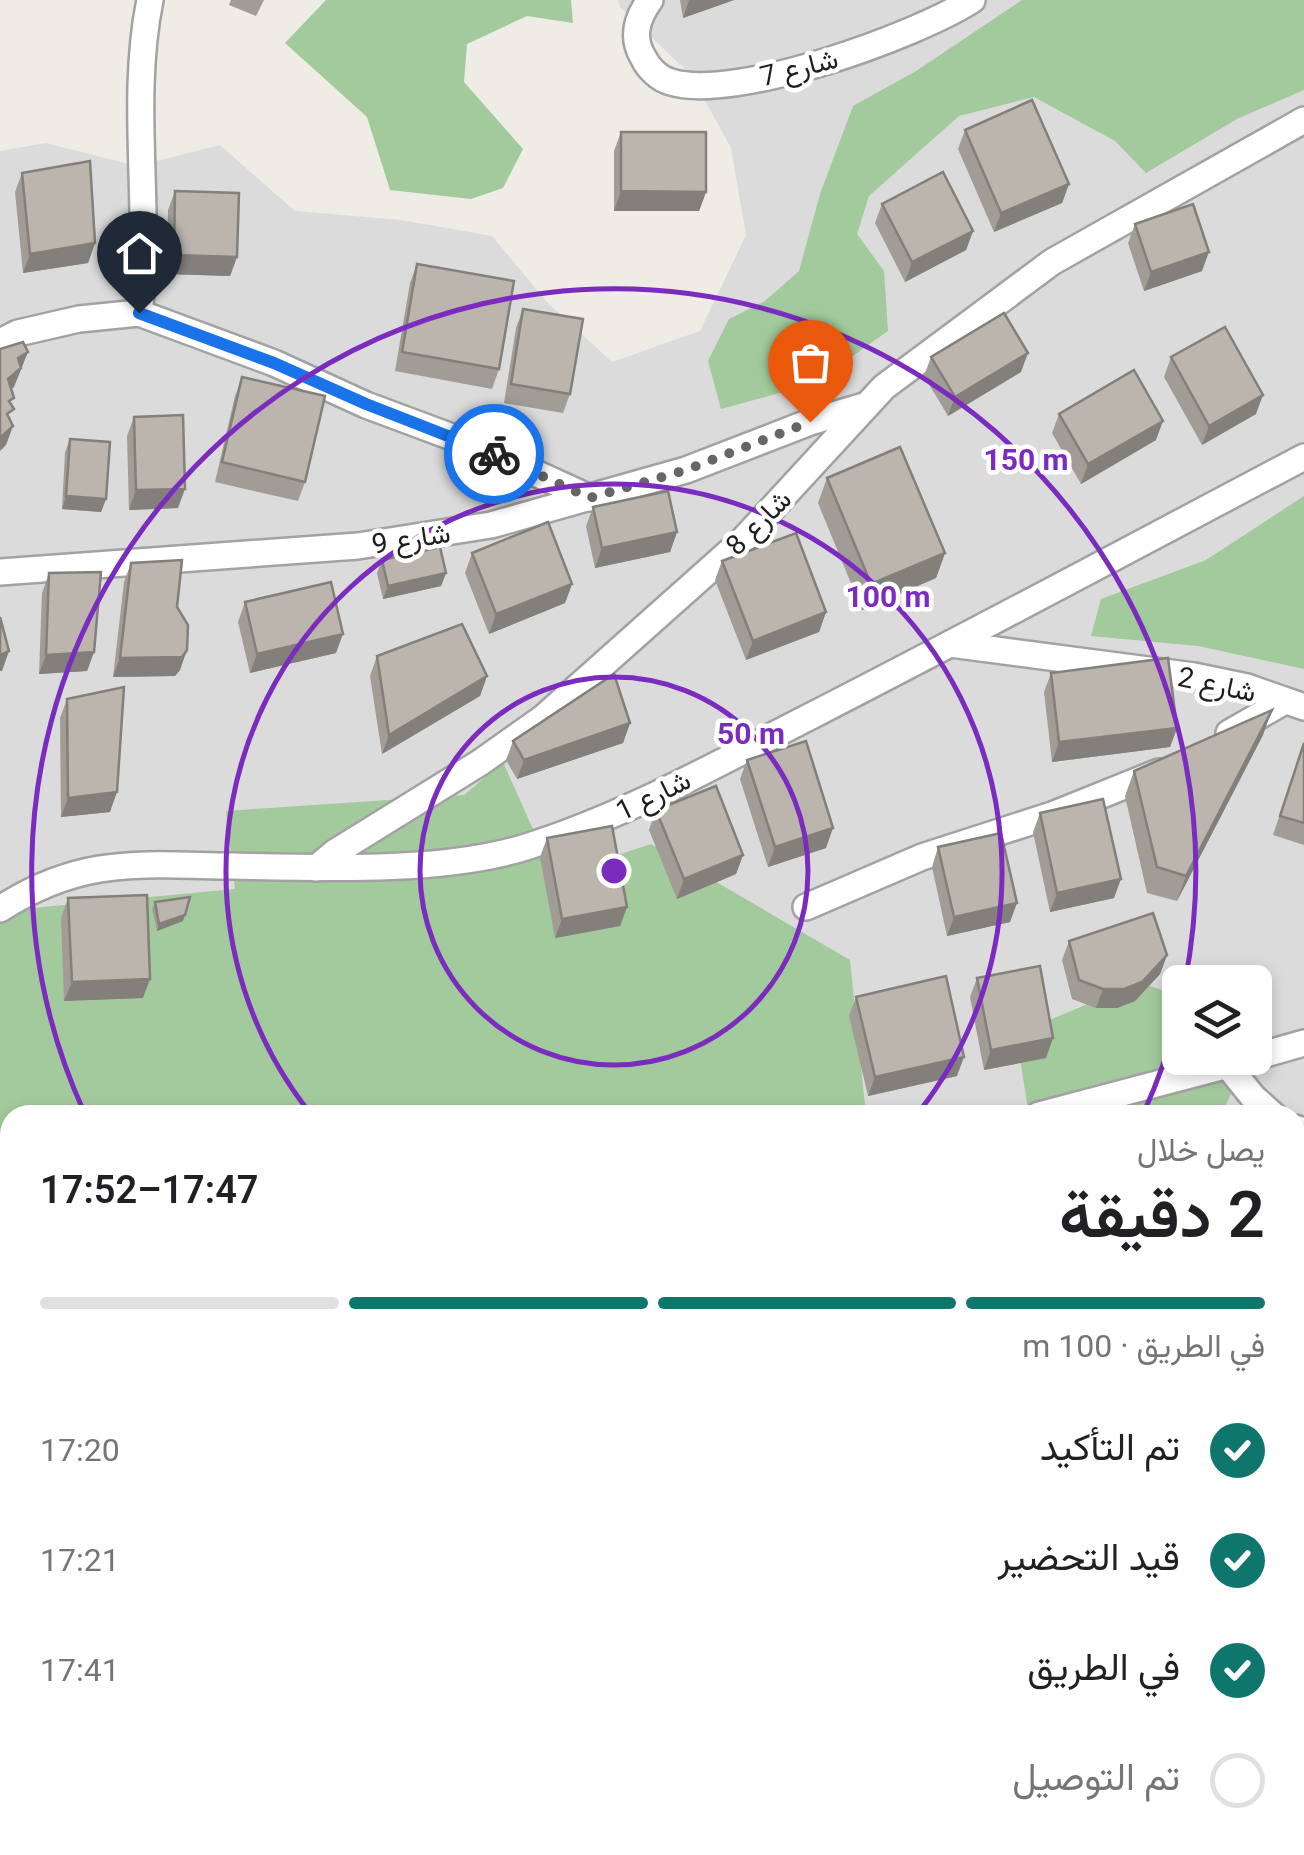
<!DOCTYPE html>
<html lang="ar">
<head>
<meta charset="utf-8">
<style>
	:root { --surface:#fff; --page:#f2f2f2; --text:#202124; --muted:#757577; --line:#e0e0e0; --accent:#0f766e }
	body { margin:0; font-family:Roboto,Vazirmatn,sans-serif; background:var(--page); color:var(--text); direction:rtl; height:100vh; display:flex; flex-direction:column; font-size:38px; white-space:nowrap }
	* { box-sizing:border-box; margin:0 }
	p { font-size:32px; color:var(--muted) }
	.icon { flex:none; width:55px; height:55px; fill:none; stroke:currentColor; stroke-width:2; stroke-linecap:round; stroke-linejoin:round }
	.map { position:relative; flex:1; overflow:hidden; direction:ltr }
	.side { position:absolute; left:0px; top:1105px; width:1305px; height:750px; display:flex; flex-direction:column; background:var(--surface); border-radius:30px 30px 0 0; box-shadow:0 5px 15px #0003; direction:rtl }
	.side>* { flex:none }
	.buttons { position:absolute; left:1162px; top:965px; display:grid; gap:20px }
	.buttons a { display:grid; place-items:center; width:110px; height:110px; border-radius:15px; background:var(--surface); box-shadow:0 5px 15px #0003; font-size:50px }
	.pin { position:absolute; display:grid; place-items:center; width:85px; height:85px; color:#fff; margin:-102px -42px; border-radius:50% 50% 50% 0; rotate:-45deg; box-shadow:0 0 10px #0007 }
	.pin .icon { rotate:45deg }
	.courier { position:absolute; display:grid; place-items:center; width:100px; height:100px; margin:-50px; border:8px solid #1a73e8; border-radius:50%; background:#fff; color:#222; box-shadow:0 2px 12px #0007 }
	.overview em { font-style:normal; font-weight:600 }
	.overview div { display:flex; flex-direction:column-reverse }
	.overview { display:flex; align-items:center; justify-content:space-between; height:170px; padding:0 40px }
	h1 { font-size:65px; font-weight:600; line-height:75px }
	.bar { display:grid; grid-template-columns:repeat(4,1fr); gap:15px 10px; align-content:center; height:120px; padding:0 40px }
	.bar i { height:12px; border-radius:8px; background:var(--line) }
	.bar .active { background:var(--accent) }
	.bar p { grid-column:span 4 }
	ol { padding:0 40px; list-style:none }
	li { display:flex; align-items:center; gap:30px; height:110px }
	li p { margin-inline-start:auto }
	li .icon { padding:10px; border-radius:50%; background:var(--accent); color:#fff; stroke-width:4 }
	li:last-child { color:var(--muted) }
	li i { width:55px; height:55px; border:5px solid var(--line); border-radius:50% }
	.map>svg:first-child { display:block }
	.residential { fill:#dcdbdb; fill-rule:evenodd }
	.forest { fill:#a2ca9c }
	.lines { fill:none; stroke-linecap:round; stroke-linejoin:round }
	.minor-casing { stroke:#a2a2a2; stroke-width:30 }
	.minor { stroke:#fff; stroke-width:25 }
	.wall { fill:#a19c96 }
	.shaded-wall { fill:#837f7a }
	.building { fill:#bbb5ae; stroke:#837f7a; stroke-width:2.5 }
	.done { stroke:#676663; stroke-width:10; stroke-dasharray:0 18 }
	.route { stroke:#1a73e8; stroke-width:12 }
	.ring { fill:none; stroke:#7b2cbf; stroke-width:5 }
	.labels { text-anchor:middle; stroke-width:9; stroke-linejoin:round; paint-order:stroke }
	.street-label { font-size:28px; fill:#1e1e1e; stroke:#fff }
	.centre { fill:#7b2cbf; stroke:#fff; stroke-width:5 }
	.ring-label { font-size:30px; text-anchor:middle; font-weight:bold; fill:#7b2cbf; stroke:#fff; stroke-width:9; stroke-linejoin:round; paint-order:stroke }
</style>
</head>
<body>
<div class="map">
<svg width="1304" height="1855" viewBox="0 0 1304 1855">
	<rect width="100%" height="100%" fill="#eeece4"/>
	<!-- residential -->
	<path class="residential" d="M618,0H1304V1302H1295V1115H807L251,949L0,1007V151L46,143L137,166L220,145L295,211L401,220L492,236L548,303L612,362L700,331L746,235L731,148L691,75L620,7ZM1180,982H1255V1058H1180Z"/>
	<!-- forest -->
	<g class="forest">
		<path d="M326,0H571L573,23L527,16L467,44L464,82L523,149L503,188L471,199L390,190L367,117L285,43Z"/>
		<path d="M1022,0H1304V90L1237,119L1146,173L1115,141L1034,97L959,116L869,196L857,234L884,271L888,331L813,384L721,409L708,361L729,319L765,301L799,271L820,194L853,106L916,71Z"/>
		<path d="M1304,496V669L1198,646L1091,636L1101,599L1206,560Z"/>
		<path d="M503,762L554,876L651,844L850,960L866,1115H10V1680L0,1681V911L235,889L226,811L464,795Z"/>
		<path d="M1140,982L1180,997V1058H1248L1221,1115H1029L1016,1034Z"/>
		<path d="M1295,1144L1304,1146V1855H668L644,1845H1295Z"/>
	</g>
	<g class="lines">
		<defs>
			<g id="minor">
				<path d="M650,0C637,18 631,37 643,57C648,68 659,79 671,82C734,102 916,36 972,0"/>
				<path d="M139,313C152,210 129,103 150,0"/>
				<path d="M0,342L18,333L79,319L139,313L274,363L366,405L476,446L590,498"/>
				<path d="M0,572L358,546L491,525L686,470L810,422L864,406"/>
				<path d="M950,644L1194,676L1247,687L1304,707"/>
				<path d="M1229,733L1285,701"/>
				<path d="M316,868L334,853L481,762L543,718L744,539L884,387L1052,262L1304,120"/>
				<path d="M806,907L922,857L1052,815L1159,772"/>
				<path d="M0,909C82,856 140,865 233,866C320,868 443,873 526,847C628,815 720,762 815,714C979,630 1141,543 1304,457"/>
				<path d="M1255,1057L1304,1043"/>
				<path d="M1228,1066L1253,1097L1273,1115"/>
				<path d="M1039,1115L1255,1058"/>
				<path d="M1295,1128L1304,1131"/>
				<path d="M1295,1370L1304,1372"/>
			</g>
		</defs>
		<!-- minor casing -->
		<use href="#minor" class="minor-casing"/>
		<!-- minor -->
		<use href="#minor" class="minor"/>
	</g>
	<!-- wall -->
	<g class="wall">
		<path d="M231,0H264L256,16L229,5Z"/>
		<path d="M680,0H734L683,18Z"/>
		<path d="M965,130L1069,184L1062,203L994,232L958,149Z"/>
		<path d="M621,132L706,192L699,211H614V151Z"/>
		<path d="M22,173L95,243L88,263L23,273L15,192Z"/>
		<path d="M175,191L237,257L230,276L167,274L168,210Z"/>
		<path d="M882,204L973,231L966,250L905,282L875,223Z"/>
		<path d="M1135,224L1202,271L1144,291L1128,243Z"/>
		<path d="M417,264L499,369L492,389L395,371L410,283Z"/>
		<path d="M523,309L570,394L563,413L504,403L516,328Z"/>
		<path d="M931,357L1021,372L948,416L924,376Z"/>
		<path d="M1171,357L1256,414L1202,445L1164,377Z"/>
		<path d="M242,377L305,482L298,501L215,482L235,396Z"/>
		<path d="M1059,414L1156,440L1081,484L1052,433Z"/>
		<path d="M134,417L178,508L129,510L127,436Z"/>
		<path d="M70,439L106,499L101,512L62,509L65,452Z"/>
		<path d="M827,478L945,553L936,578L862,610L818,503Z"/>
		<path d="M593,507L677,532L670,552L595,568L586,526Z"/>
		<path d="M472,553L572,584L565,603L489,634L465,573Z"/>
		<path d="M382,560L446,573L441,586L383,599L377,573Z"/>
		<path d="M722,561L826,612L819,632L746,660L715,580Z"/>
		<path d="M131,563L177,607L180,670L175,676L113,677L124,582Z"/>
		<path d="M49,573L94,652L87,671L39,674L42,593Z"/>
		<path d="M245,602L336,653L250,673L238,622Z"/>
		<path d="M377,656L487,676L480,696L382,754L370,676Z"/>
		<path d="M1051,673L1177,728L1170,747L1052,762L1044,692Z"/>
		<path d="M67,699L110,812L61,817L60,718Z"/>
		<path d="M630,723L623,743L517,779L506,760L513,741Z"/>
		<path d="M1263,735L1177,901L1147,893L1125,796L1134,771Z"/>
		<path d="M1304,742V845L1273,835Z"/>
		<path d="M747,760L826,848L768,867L740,779Z"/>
		<path d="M656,810L743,855L736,874L677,899L649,830Z"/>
		<path d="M1040,813L1114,898L1050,912L1033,832Z"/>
		<path d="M547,838L627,907L620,926L555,938L540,857Z"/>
		<path d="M938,847L1010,922L947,936L932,867Z"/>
		<path d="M68,898L143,998L64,1001L61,918Z"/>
		<path d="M155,902L183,921L157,931L152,909Z"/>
		<path d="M1069,941L1167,955L1160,974L1135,1001L1117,1008H1096L1072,999L1062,960Z"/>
		<path d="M977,978L1046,1058L984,1070L970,997Z"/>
		<path d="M856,997L957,1076L868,1096L849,1016Z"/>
		<path d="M1295,1135L1304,1138V1215L1295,1213Z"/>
	</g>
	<!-- shaded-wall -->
	<g class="shaded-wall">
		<path d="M689,0H734L683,18Z"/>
		<path d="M1069,184L1062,203L994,232L1001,213Z"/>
		<path d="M621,191L706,192L699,211H614Z"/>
		<path d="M973,231L966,250L905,282L912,262Z"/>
		<path d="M95,243L88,263L23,273L30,254Z"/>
		<path d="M1209,252L1202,271L1144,291L1151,272Z"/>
		<path d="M174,255L237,257L230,276L167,274Z"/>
		<path d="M28,352L14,387L1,398L8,379L18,358Z"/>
		<path d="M1028,353L1021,372L948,416L955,397Z"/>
		<path d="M1263,395L1256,414L1202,445L1209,426Z"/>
		<path d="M1163,421L1156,440L1081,484L1088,464Z"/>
		<path d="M13,426L6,445L0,451V438Z"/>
		<path d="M185,489L178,508L129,510L136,490Z"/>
		<path d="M66,496L106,499L101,512L62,509Z"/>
		<path d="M677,532L670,552L595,568L602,548Z"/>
		<path d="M945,553L936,578L862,610L871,584Z"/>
		<path d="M446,573L441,586L383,599L388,586Z"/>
		<path d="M572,584L565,603L489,634L496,614Z"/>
		<path d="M826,612L819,632L746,660L753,641Z"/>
		<path d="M343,634L336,653L250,673L257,654Z"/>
		<path d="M187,650L180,670L175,676L113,677L120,658Z"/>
		<path d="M9,651L2,671H0V655Z"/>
		<path d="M94,652L87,671L39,674L46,655Z"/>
		<path d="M487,676L480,696L382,754L389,735Z"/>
		<path d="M1272,710L1263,735L1177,901L1186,876Z"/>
		<path d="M630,723L623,743L517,779L524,760Z"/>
		<path d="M1177,728L1170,747L1052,762L1059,742Z"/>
		<path d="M117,792L110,812L61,817L68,798Z"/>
		<path d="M833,828L826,848L768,867L775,847Z"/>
		<path d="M743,855L736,874L677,899L684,879Z"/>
		<path d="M1121,879L1114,898L1050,912L1057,893Z"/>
		<path d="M1017,903L1010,922L947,936L954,917Z"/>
		<path d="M627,907L620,926L555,938L562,919Z"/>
		<path d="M185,915L183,921L157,931L159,924Z"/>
		<path d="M1167,955L1160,974L1135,1001L1117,1008H1096L1103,989Z"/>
		<path d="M150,979L143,998L64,1001L72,982Z"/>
		<path d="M1053,1038L1046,1058L984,1070L991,1050Z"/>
		<path d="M964,1057L957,1076L868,1096L875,1077Z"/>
	</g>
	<!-- building -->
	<g class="building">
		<path d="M1032,100L1069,184L1001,213L965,130Z"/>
		<path d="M621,132H706V192L621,191Z"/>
		<path d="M90,161L95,243L30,254L22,173Z"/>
		<path d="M943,172L973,231L912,262L882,204Z"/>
		<path d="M175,191L239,193L237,257L174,255Z"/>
		<path d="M1193,204L1209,252L1151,272L1135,224Z"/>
		<path d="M417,264L514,281L499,369L402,352Z"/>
		<path d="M523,309L583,319L570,394L511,384Z"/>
		<path d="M1004,313L1028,353L955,397L931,357Z"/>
		<path d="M1225,327L1263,395L1209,426L1171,357Z"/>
		<path d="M23,342L28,352L18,358L21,368L8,379L14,398L9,401L14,409L7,414L13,426L0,438V349Z"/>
		<path d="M1134,370L1163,421L1088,464L1059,414Z"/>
		<path d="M242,377L325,396L305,482L222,462Z"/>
		<path d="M183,415L185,489L136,490L134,417Z"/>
		<path d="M70,439L110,442L106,499L66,496Z"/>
		<path d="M900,447L945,553L871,584L827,478Z"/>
		<path d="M668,491L677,532L602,548L593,507Z"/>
		<path d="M548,522L572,584L496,614L472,553Z"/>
		<path d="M796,533L826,612L753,641L722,561Z"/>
		<path d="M440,547L446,573L388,586L382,560Z"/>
		<path d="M182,560L177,607L188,625L187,650L182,657L120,658L131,563Z"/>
		<path d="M101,572L94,652L46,655L49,573Z"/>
		<path d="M331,582L343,634L257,654L245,602Z"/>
		<path d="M0,617L9,651L0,655Z"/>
		<path d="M462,624L487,676L389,735L377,656Z"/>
		<path d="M1168,658L1177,728L1059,742L1051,673Z"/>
		<path d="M614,674L630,723L524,760L513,741Z"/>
		<path d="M124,687L117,792L68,798L67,699Z"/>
		<path d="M1272,710L1186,876L1157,867L1134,771Z"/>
		<path d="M806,741L833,828L775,847L747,760Z"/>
		<path d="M1304,743V823L1280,816Z"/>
		<path d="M716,786L743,855L684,879L656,810Z"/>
		<path d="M1103,799L1121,879L1057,893L1040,813Z"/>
		<path d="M612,826L627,907L562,919L547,838Z"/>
		<path d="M1001,833L1017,903L954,917L938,847Z"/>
		<path d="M147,895L150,979L72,982L68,898Z"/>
		<path d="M190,897L185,915L159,924L155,902Z"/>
		<path d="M1153,913L1167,955L1142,982L1124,989H1103L1079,980L1069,941Z"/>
		<path d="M1040,966L1053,1038L991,1050L977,978Z"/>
		<path d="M946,976L964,1057L875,1077L856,997Z"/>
		<path d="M1295,1135L1304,1138V1194L1295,1191Z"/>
	</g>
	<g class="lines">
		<!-- done -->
		<path class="done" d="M494,454L590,498L686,470L810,422"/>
		<!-- route -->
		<path class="route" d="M139,313L274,363L366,404L494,454"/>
	</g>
	<!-- distance rings -->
	<g class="ring">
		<circle cx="614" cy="871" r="194"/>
		<path d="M310 1113A388 388 0 1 1 918 1113"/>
		<path d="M1180 1007A582 582 0 0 1 1144 1112M84 1112A582 582 0 1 1 1185 982"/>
	</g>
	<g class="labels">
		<!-- street labels -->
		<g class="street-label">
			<text transform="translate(799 67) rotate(-14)" y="10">شارع 7</text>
			<text transform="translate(758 522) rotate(-45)" y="10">شارع 8</text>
			<text transform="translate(411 538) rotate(-9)" y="10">شارع 9</text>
			<text transform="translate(1217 684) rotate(12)" y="10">شارع 2</text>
			<text transform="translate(653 795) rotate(-26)" y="10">شارع 1</text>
		</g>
	</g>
	<circle cx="614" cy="871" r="15" class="centre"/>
	<g class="ring-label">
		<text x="1026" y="470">150 m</text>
		<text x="888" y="607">100 m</text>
		<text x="751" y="744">50 m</text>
	</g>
</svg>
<div class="buttons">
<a><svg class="icon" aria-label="layers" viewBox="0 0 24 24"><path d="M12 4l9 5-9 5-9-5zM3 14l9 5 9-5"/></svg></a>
</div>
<div class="pin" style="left:810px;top:422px;background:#ea580c"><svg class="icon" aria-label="bag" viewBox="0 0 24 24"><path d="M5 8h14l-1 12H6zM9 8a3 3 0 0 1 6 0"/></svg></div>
<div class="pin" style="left:139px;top:313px;background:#1f2937"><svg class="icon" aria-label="home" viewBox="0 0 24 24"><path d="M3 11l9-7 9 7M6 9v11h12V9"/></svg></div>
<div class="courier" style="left:494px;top:454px"><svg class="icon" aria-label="bike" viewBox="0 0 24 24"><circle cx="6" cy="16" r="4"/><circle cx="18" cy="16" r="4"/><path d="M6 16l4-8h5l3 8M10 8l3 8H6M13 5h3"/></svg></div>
<section class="side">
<div class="overview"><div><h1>2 دقيقة</h1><p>يصل خلال</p></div><em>17:47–17:52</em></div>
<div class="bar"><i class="active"></i><i class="active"></i><i class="active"></i><i></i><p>في الطريق · 100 m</p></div>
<ol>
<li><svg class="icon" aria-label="check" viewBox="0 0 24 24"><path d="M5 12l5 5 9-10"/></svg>تم التأكيد<p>17:20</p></li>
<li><svg class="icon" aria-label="check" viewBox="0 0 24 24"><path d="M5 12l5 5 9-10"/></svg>قيد التحضير<p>17:21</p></li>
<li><svg class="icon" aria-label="check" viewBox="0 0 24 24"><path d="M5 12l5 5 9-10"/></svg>في الطريق<p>17:41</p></li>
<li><i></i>تم التوصيل</li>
</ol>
</section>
</div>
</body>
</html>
